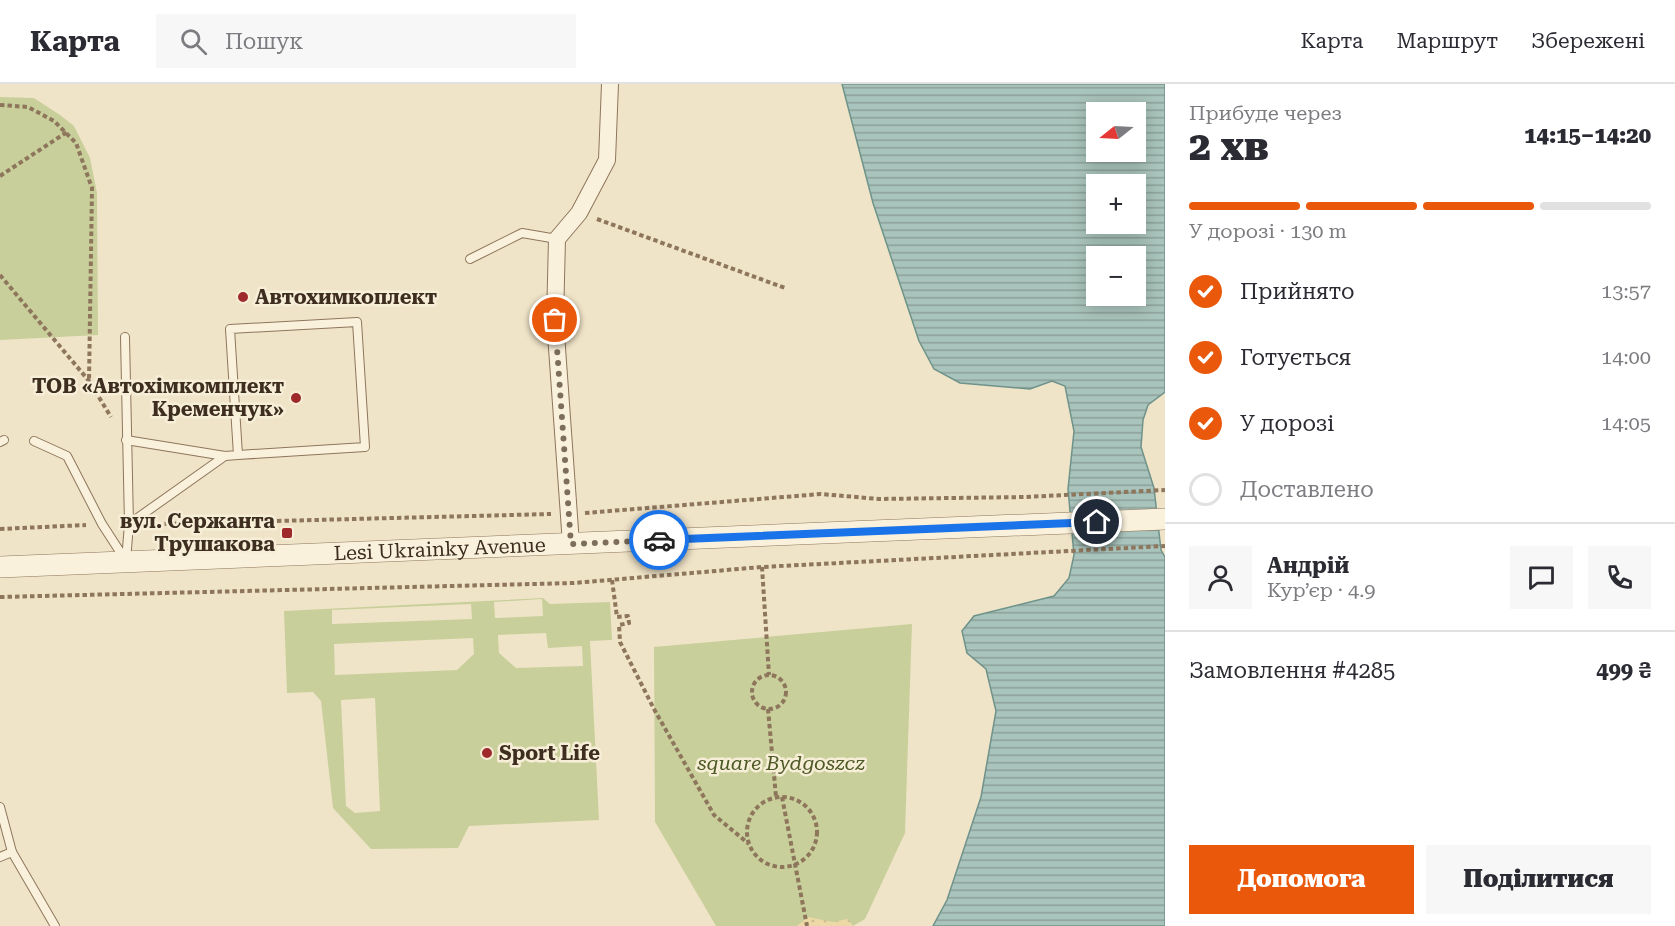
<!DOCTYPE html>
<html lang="uk">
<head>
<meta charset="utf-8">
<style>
	:root { --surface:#fff; --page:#f7f7f7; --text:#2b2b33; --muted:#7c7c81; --line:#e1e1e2; --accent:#ea580c }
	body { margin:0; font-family:"Roboto Serif",serif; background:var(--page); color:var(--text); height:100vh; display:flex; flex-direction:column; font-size:22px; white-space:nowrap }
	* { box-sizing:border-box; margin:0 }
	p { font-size:20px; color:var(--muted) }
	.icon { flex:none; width:33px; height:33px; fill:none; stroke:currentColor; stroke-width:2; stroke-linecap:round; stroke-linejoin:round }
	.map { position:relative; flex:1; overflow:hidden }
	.drawer { display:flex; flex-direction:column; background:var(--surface); width:510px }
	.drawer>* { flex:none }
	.needle { width:39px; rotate:252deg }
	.buttons { position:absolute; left:1086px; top:18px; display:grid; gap:12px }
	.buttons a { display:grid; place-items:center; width:60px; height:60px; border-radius:0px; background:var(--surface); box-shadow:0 3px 15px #0003; font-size:30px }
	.pin { position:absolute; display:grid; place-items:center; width:51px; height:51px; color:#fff; margin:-26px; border:3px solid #fff; border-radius:50%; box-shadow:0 2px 6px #0007 }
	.courier { position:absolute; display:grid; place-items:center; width:60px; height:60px; margin:-30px; border:4px solid #1a73e8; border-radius:50%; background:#fff; color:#222; box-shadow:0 2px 8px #0007 }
	.overview em { font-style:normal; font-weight:800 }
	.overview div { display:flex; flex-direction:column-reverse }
	.overview { display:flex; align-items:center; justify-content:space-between; height:102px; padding:0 24px }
	h1 { font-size:39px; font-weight:800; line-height:45px }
	.bar { display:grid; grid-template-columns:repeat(4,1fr); gap:9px 6px; align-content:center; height:72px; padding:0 24px }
	.bar i { height:8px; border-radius:4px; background:var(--line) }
	.bar .on { background:var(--accent) }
	.bar p { grid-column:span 4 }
	.line { display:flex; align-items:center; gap:15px; padding:0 24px; border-top:2px solid var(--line) }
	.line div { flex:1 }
	.round { display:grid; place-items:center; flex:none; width:63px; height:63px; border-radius:0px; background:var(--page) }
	ol { padding:0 24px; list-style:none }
	li { display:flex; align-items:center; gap:18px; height:66px }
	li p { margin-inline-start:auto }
	li .icon { padding:6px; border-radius:50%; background:var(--accent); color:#fff; stroke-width:4 }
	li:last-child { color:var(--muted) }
	li i { width:33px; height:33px; border:3px solid var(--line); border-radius:50% }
	.action { display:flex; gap:12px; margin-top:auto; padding:12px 24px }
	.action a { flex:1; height:69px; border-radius:0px; background:var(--accent); color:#fff; font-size:24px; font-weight:800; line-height:69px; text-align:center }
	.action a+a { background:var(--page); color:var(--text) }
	header { display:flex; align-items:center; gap:36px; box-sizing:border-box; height:84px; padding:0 30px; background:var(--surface); border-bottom:2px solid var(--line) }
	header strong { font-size:28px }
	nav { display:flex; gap:33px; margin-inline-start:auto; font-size:21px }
	.search { width:420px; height:54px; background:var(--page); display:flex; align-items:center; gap:15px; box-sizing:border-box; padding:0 21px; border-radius:0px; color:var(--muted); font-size:22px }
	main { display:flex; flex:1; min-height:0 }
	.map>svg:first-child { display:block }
	.green { fill:#c9cf9b; fill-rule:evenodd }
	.sand { fill:url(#sand-dots) }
	.water { fill:url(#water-rules); stroke:#6f938a; stroke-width:1.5; fill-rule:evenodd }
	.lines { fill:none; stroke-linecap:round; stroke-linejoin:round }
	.service-casing { stroke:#8d765c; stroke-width:10 }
	.minor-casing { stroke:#8d765c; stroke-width:18 }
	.tertiary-casing { stroke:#8d765c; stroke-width:22 }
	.path { stroke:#8d765c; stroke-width:4; stroke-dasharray:4.5 3; stroke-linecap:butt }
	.service { stroke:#faf1dc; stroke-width:8 }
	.minor { stroke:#faf1dc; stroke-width:16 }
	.tertiary { stroke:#faf1dc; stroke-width:21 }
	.done { stroke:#7c6e5b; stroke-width:6; stroke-dasharray:0 10.8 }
	.route { stroke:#1a73e8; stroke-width:8 }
	.poi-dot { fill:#9e2a2b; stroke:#f7eed8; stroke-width:2 }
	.labels { text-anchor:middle; stroke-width:5; stroke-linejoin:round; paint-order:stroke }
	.poi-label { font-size:20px; font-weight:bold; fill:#3d2e20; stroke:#f7eed8; text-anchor:start }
	.street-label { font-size:20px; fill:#3d2e20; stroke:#f7eed8 }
	.park-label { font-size:20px; font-style:italic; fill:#4d5a26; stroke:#f7eed8 }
</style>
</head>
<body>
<header>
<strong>Карта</strong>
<div class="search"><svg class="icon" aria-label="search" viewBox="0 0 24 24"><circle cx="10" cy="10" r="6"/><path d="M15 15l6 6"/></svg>Пошук</div>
<nav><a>Карта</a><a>Маршрут</a><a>Збережені</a></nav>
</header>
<main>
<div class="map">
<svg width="1165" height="842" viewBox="0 0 1165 842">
	<defs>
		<pattern id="sand-dots" width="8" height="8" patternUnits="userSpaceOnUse" patternTransform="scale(1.5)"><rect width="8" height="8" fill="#ecd9a5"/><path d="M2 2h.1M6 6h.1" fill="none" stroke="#cbbb8e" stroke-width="1.8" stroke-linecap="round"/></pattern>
		<pattern id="water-rules" width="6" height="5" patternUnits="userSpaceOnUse" patternTransform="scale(1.5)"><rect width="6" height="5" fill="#a9c4bc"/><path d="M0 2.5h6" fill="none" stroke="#8ba098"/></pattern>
	</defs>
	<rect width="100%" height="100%" fill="#f0e4c8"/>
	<!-- green -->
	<g class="green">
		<path d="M0,13L34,14L60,31L74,42L90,74L97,109L98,251L0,256Z"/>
		<path d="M543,514L550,520L610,518L612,556L590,557L599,736L469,742L458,764L371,765L333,724L321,617L313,608L287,609L284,527ZM542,515L543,532L495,534L494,518ZM471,520L472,535L332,540V526ZM546,549L548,564L582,562L583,582L516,584L499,569L498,551ZM473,554L474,570L457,586L335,591L334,560ZM375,614L380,727L355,729L346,722L341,616Z"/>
		<path d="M912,540L905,749L865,835L853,842H716L655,738L654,563Z"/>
	</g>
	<!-- sand -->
	<path class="sand" d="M808,833L833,838L848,835L853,842H797Z"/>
	<!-- water -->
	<path class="water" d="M842,0H1165V308L1148,321L1143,336L1141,363L1154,404L1161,466L1165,473V842H933L947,816L981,713L996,627L986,585L967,569L962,547L974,532L1054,512L1069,494L1074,471L1068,405L1074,347L1065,302L1052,297L1030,305L960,299L934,285L919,257L873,119ZM1096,28H1136V68H1096ZM1096,100H1136V140H1096ZM1096,172H1136V212H1096Z"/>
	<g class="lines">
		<defs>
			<g id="service">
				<path d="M470,175L522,149L557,155"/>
				<path d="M126,356L225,372L238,371L230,245L357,238L365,363L238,371"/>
				<path d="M34,357L67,372L102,440L126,477L129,440L125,253"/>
				<path d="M0,358L4,356"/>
				<path d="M129,440L225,372"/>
				<path d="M0,723L12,768L55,842"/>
				<path d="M0,773L12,768"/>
			</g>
			<path id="minor" d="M571,460L555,236L557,155L579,129L607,76L610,0"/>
			<g id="tertiary">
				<path id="s1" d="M0,483L1165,435"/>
			</g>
		</defs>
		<!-- service casing -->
		<use href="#service" class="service-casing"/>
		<!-- minor casing -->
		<use href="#minor" class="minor-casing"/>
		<!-- tertiary casing -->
		<use href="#tertiary" class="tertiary-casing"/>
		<!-- path -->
		<g class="path">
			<path d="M0,21L28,23L54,37L76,59L92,104L89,297"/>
			<path d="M0,92L67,48"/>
			<path d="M597,135L785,204"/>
			<path d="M0,191L89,297L111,333"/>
			<path d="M585,429L821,410L879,415L1026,413L1165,406"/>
			<path d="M157,440L551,430"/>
			<path d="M0,445L86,441"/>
			<path d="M762,483L769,591"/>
			<path d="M612,496L617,533L628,532L629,539L619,541L620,558L654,625L714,731L749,760"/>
			<path d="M0,513L574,499L762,483L1165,462"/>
			<circle cx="769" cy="608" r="17"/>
			<path d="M768,625L776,713"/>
			<path d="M782,713L807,842"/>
			<circle cx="782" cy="748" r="35"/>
		</g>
		<!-- service -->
		<use href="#service" class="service"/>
		<!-- minor -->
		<use href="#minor" class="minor"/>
		<!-- tertiary -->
		<use href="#tertiary" class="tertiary"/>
	</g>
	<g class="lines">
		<!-- done -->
		<path class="done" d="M555,236L571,460L659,456"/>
		<!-- route -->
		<path class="route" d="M659,456L1097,438"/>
	</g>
	<!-- markers -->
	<g class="poi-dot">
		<circle cx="243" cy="213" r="6"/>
		<circle cx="296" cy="314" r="6"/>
		<rect x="281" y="443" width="12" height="12" rx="3"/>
		<circle cx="487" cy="669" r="6"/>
	</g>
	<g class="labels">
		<!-- poi labels -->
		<g class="poi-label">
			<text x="255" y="220">Автохимкоплект</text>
			<text x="284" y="309" text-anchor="end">ТОВ «Автохімкомплект<tspan x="284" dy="23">Кременчук»</tspan></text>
			<text x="275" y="444" text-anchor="end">вул. Сержанта<tspan x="275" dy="23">Трушакова</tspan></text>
			<text x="499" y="676">Sport Life</text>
		</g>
		<!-- street labels -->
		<g class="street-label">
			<text dy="7" stroke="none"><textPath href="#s1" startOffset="440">Lesi Ukrainky Avenue</textPath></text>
		</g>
		<!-- park labels -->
		<g class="park-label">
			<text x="781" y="686">square Bydgoszcz</text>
		</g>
	</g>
</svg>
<div class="buttons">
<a><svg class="needle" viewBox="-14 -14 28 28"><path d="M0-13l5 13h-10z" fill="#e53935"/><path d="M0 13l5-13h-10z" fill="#7c7c81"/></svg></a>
<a>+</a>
<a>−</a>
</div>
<div class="pin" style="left:555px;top:236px;background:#ea580c"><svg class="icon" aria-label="bag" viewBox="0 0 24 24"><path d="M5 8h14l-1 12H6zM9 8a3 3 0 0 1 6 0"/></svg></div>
<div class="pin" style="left:1097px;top:438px;background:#1f2937"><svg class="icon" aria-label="home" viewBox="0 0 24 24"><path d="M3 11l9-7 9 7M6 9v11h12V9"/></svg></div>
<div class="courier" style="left:659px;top:456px"><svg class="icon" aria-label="car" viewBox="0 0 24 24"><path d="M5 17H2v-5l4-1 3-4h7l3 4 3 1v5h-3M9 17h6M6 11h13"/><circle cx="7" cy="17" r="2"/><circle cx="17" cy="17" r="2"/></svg></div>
</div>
<section class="drawer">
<div class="overview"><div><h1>2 хв</h1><p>Прибуде через</p></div><em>14:15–14:20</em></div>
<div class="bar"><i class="on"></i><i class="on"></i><i class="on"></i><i></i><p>У дорозі · 130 m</p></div>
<ol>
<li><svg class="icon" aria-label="check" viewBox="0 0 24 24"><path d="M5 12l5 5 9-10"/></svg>Прийнято<p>13:57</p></li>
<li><svg class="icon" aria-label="check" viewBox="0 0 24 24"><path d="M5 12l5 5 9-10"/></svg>Готується<p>14:00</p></li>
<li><svg class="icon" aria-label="check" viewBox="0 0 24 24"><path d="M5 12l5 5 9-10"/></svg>У дорозі<p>14:05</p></li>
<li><i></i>Доставлено</li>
</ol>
<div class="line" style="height:108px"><a class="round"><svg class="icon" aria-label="person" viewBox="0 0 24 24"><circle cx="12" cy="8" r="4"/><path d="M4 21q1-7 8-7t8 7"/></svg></a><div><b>Андрій</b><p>Кур’єр · 4.9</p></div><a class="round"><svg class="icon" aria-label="chat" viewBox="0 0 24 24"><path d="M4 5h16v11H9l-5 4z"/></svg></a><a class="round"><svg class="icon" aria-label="phone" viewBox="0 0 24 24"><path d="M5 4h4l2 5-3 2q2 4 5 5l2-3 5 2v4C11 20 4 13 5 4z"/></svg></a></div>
<div class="line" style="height:78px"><div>Замовлення #4285</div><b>499 ₴</b></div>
<div class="action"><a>Допомога</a><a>Поділитися</a></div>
</section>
</main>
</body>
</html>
